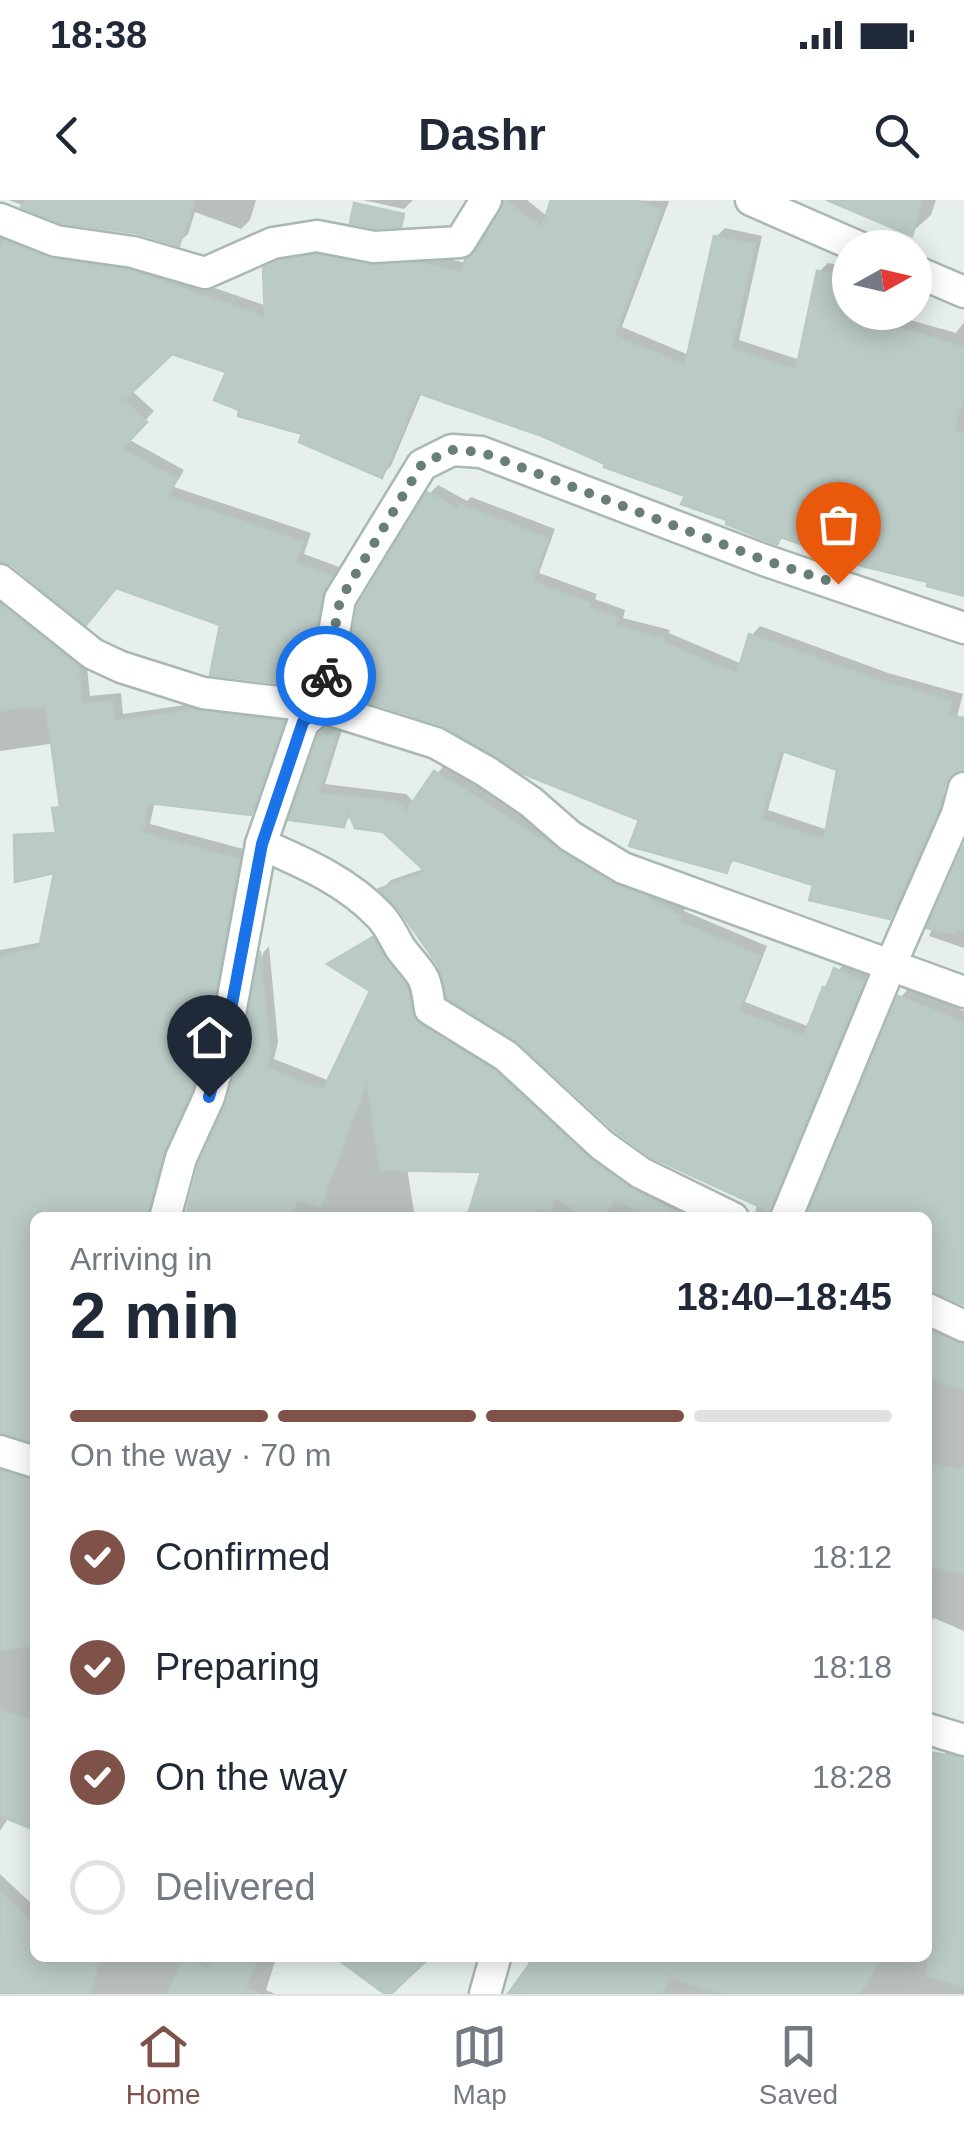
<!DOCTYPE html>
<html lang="en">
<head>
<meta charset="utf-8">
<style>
	:root { --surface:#fff; --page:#f6f6f7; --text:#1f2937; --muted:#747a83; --line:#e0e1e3; --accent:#7f5249 }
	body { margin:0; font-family:Arial,sans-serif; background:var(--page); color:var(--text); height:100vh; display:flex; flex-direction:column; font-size:38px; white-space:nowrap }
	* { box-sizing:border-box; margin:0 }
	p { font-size:32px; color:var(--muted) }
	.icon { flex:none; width:55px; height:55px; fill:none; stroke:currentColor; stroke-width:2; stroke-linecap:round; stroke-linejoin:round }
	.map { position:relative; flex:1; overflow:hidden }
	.side { position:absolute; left:30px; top:1012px; width:902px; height:750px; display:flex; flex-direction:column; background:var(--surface); border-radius:15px; box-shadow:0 5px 25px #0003 }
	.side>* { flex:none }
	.needle { width:65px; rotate:82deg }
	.fabs { position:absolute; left:832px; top:30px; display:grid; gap:20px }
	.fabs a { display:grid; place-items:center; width:100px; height:100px; border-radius:50%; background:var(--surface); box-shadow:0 5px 25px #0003; font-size:50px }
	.pin { position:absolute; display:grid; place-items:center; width:85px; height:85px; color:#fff; margin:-102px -42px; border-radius:50% 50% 50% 0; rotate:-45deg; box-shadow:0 0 10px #0007 }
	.pin .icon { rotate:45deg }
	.courier { position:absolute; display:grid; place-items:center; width:100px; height:100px; margin:-50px; border:8px solid #1a73e8; border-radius:50%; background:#fff; color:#222; box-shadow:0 2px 12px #0007 }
	.overview em { font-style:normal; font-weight:700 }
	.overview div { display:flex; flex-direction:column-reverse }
	.overview { display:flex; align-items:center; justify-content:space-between; height:170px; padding:0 40px }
	h1 { font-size:65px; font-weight:700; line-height:75px }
	.bar { display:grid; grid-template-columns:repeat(4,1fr); gap:15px 10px; align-content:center; height:120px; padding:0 40px }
	.bar i { height:12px; border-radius:8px; background:var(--line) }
	.bar .selected { background:var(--accent) }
	.bar p { grid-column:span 4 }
	ol { padding:0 40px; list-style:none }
	li { display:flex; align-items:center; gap:30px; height:110px }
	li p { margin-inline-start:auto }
	li .icon { padding:10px; border-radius:50%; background:var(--accent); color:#fff; stroke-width:4 }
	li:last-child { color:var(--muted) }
	li i { width:55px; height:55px; border:5px solid var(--line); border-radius:50% }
	.status { display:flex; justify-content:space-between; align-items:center; height:70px; padding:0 50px; background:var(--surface); direction:ltr }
	.status svg { height:28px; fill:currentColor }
	header { display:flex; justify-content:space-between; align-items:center; height:130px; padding:0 40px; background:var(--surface); font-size:45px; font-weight:700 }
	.dock { display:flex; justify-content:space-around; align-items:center; height:140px; border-top:2px solid var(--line); background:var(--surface); font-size:28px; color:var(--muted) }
	.dock a { display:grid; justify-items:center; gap:5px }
	.dock .selected { color:var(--accent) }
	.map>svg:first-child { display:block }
	.shadow { fill:#0003; fill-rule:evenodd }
	.building { fill:#bbcac4; stroke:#b8c9c2; stroke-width:2.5; fill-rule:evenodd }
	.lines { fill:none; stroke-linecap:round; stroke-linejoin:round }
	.minor-casing { stroke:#a8b8b2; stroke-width:35 }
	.minor { stroke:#fff; stroke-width:30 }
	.done { stroke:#687f78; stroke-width:10; stroke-dasharray:0 18 }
	.route { stroke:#1a73e8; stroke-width:12 }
</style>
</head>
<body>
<div class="status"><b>18:38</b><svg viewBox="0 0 49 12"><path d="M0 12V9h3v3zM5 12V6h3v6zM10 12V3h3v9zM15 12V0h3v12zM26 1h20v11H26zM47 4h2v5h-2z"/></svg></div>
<header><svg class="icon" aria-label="back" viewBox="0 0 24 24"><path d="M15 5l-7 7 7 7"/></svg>Dashr<svg class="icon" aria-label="search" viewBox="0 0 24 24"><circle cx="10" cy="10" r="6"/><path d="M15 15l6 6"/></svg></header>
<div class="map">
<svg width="964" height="1794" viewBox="0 0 964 1794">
	<rect width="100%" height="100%" fill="#e6efeb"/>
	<!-- shadow -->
	<g class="shadow">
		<path d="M9,0H256L250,20L241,29L195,12L188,34L178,43L136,31L61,20Z"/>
		<path d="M363,0H413L404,9Z"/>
		<path d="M506,0H527L548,17L554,0L669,1L622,127L689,155L716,37L725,28L762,36L739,140L800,160L819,72L828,63L850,67V112H882L956,133L964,122V393L931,380L783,335L777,342L688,294L543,234L422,192L391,266L382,275L306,232L229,170L172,151L131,190L154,211L128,239L184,270L174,287L311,333L304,354L339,367L330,384L314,474L305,484L223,423L117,386L0,361V25L139,62L267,106L266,69L275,59L290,53L327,47L431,55L466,63L504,11Z"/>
		<path d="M858,0H936L931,15L911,33Z"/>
		<path d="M438,285L467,301L471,297L555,329L539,373L597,394L595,399L625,410L623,418L670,430L669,433L742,464L752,435L760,426L888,473L963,494L931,612L950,587L947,597L898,708L889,717L816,684L736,658L726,670L642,618L429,294ZM785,549L840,568L828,630L768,610Z"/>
		<path d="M0,388L86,457L90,496L121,493L123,514L206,502L291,513L260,603L250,613L155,601L150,624L247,650L215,826L200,879L171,942L151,1018H35V1152L0,1145V750L43,742L69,612L56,543L0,551Z"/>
		<path d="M344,523L325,584L406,594L415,603L445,564L623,676L687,706L684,711L767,746L745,802L810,827L825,789L845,762L871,773L777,1000L776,1012L780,1018H754L757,1004L440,764L400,707L382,689L391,680L426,668L384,629L352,615L343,624L293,618L321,535L331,525Z"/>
		<path d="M964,652V748L929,736Z"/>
		<path d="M383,730L414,775L692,1006L687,1018H469L485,970L407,968L415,1018H186L229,903L246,845L263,753L269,746L278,842L274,859L330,881L374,790L331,763Z"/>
		<path d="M909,788L964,811V1103L928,1088V1018L900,798Z"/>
		<path d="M928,1116L964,1132V1431L934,1418L928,1425V1370L935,1365L928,1363Z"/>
		<path d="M0,1260L35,1269V1627L9,1617L0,1631Z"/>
		<path d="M954,1545L964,1548V1794H543L599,1786L516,1758H928V1604L945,1554Z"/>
		<path d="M0,1674L35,1707V1758H276L266,1790L275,1794H0Z"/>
	</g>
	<!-- building -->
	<g class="building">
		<path d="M25,0H195L179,46L136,33L61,23L21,7Z"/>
		<path d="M505,0L542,28L551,0H636L661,10L614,136L685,165L714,36L755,44L731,149L796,170L817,71L848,77L840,112L964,147V195L954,231L964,233V396L927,386L928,382L862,366L781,337L777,345L770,342L726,324L727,320L681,304L685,296L604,267L605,264L542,236L418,193L382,278L299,242L302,234L238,216L239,210L214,200L226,172L172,154L124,200L147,222L122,249L177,279L168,296L303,342L296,363L332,376L322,396L306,486L210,475L220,425L116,388L86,425L12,365L0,362V48L4,41L53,59L129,70L265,117L263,68L278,61L317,55L371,65L420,63L461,72L465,60L476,52Z"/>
		<path d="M827,0H922L912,36Z"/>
		<path d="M354,3L404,14L401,27L375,28L350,23Z"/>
		<path d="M427,292L458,309L460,304L548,338L532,381L590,403L588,408L618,418L616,426L663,438L662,442L737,474L749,434L878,480L952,501L948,515L964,518V570L952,574L946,582L939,608L890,719L809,700L813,685L731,659L727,673L629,646L639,620L521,573L442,525L342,494L358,406ZM780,550L837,570L824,640L761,619Z"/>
		<path d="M0,404L78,466L82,504L112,501L115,521L195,510L284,521L251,615L148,603L142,633L239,659L207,837L191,890L163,953L147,1018H35V1242L0,1233V756L39,748L54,673L15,682L14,635L56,633L52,608L60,607L46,506L0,510Z"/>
		<path d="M326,528L337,532L318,593L396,602L406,612L434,571L613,684L645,696L680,716L677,721L760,756L738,811L804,836L823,787L826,788L834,768L863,782L769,1011L651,957L614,930L518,842L447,798L438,765L398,708L379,689L426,672L383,632L355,628L348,611L344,627L289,620L319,534Z"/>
		<path d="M964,645V730L957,727L954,734L927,728Z"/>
		<path d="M373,737L406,785L412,812L420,824L495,871L591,960L630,988L684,1018H654L615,999L603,1018H588L554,996L550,1011L536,1007L532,1018H467L481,972L380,970L367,880L320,1007L297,999L290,1018H185L199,964L227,902L243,846L260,751L270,853L266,868L323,890L370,791L327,764Z"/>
		<path d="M898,796L964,823V1105L928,1090V1018H806Z"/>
		<path d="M928,1130L964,1145V1189L928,1177Z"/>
		<path d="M928,1265L964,1270V1374L928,1366Z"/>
		<path d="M0,1271L35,1280V1445L0,1450Z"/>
		<path d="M0,1511L35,1521V1630L0,1616Z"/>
		<path d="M928,1552L964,1558V1786L928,1777Z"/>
		<path d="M0,1691L35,1725V1758H99L90,1794H0Z"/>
		<path d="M213,1758H258L245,1787L259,1794H167L184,1759L208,1770Z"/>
		<path d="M336,1758H429L391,1794H385Z"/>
		<path d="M534,1758H882L859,1794H723L669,1776L661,1794H508Z"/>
	</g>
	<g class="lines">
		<defs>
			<g id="minor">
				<path d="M751,0L861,48"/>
				<path d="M0,19L56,41L133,52L205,73L273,43L317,36L374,47L460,42L486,0"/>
				<path d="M915,71L964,92"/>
				<path d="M0,380L93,454L121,467L203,493L321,507L436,543L487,572L531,602L570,636L623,668L964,792"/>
				<path d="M261,644C304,663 347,681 380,716C389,725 394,738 401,749C423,778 425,771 430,809L506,856L602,945L641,973L733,1018"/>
				<path d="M165,1018L181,958L209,897L225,841L261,644L303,523L321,507L340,399L422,265L452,250L481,252L764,360L964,428"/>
				<path d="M786,1018L891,764L957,614L964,588"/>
				<path d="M928,1109L964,1126"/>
				<path d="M0,1251L35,1262"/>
				<path d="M928,1529L964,1540"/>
				<path d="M485,1794L495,1758"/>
			</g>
		</defs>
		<!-- minor casing -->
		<use href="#minor" class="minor-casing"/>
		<!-- minor -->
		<use href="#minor" class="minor"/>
	</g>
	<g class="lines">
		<!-- done -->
		<path class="done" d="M326,476L340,400L422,264L452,250L481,252L764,360L838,384"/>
		<!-- route -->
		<path class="route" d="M209,897L225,841L262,644L303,522L321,507L326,476"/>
	</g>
</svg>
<div class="fabs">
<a><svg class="needle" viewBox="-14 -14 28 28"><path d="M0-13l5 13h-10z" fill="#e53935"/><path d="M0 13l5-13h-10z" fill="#747a83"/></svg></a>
</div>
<div class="pin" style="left:838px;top:384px;background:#ea580c"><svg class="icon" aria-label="bag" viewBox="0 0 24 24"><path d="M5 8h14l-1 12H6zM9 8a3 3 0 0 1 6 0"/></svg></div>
<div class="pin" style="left:209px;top:897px;background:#1f2937"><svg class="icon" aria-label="home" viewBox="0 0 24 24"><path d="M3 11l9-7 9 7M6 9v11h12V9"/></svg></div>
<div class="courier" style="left:326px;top:476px"><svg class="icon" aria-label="bike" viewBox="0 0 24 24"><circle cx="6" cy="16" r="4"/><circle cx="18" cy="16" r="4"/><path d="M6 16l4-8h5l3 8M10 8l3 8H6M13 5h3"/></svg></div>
<section class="side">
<div class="overview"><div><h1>2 min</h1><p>Arriving in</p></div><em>18:40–18:45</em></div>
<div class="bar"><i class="selected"></i><i class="selected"></i><i class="selected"></i><i></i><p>On the way · 70 m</p></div>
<ol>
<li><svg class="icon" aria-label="check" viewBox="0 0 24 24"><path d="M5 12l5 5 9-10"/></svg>Confirmed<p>18:12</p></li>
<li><svg class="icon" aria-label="check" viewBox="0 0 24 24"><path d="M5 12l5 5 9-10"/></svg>Preparing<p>18:18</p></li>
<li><svg class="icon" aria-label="check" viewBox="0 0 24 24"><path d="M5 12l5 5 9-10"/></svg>On the way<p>18:28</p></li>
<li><i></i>Delivered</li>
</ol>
</section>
</div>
<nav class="dock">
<a class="selected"><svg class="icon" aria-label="home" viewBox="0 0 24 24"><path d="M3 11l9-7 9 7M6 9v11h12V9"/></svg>Home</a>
<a><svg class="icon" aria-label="map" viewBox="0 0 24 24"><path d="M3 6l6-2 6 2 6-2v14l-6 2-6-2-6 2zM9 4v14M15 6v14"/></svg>Map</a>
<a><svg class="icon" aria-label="saved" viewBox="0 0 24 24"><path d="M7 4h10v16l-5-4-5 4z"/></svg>Saved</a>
</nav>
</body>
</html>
